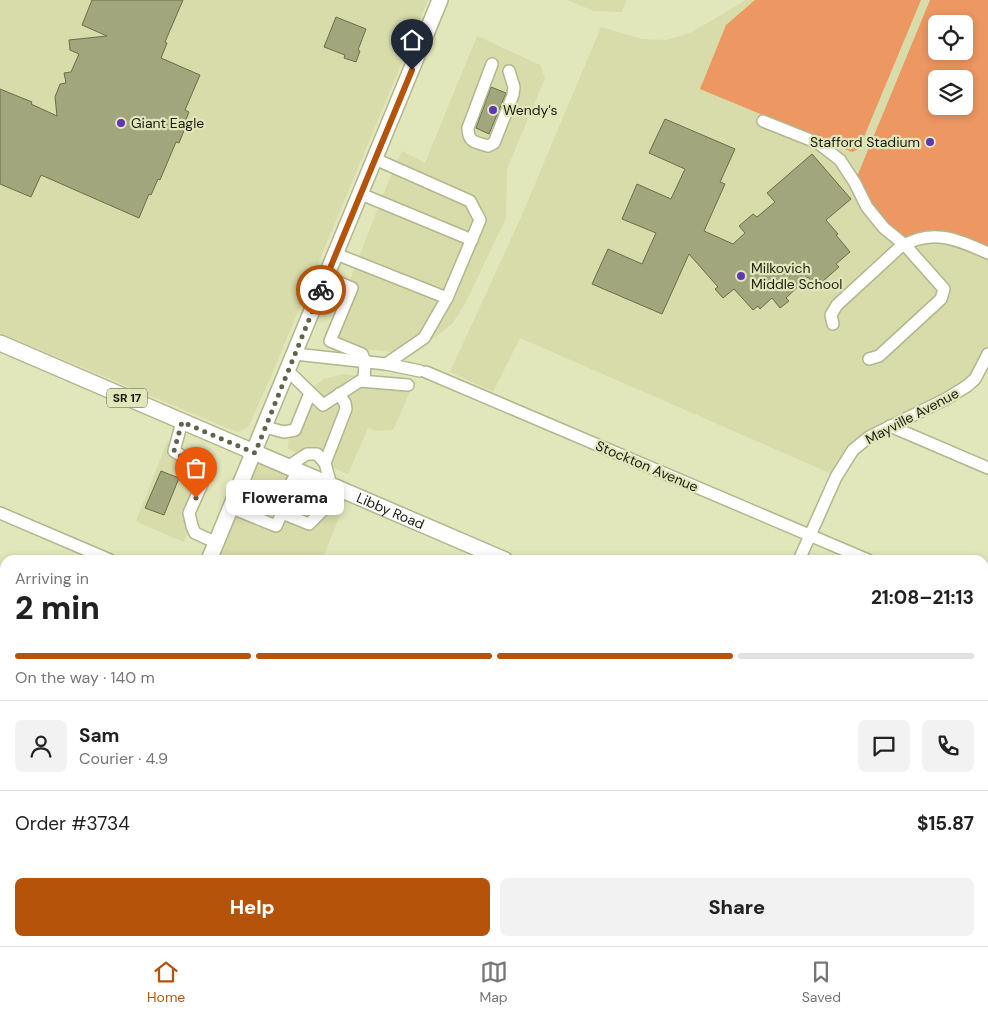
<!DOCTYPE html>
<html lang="en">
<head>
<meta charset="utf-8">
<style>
	:root { --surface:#fff; --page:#f2f2f2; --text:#222; --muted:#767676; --line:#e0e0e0; --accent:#b45309 }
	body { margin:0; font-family:"DM Sans",sans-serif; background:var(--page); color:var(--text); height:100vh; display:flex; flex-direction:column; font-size:19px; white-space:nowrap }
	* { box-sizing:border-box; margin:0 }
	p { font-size:16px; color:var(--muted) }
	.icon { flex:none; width:28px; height:28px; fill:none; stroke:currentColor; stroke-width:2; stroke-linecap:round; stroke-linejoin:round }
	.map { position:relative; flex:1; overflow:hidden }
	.panel { position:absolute; left:0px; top:555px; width:989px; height:391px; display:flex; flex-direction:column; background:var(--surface); border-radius:15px 15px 0 0; box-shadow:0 2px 8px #0003 }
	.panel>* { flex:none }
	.controls { position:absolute; left:928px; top:15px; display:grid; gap:10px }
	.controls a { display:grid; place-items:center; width:45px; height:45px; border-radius:8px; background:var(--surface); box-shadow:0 2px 8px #0003; font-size:25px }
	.pin { position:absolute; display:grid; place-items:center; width:42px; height:42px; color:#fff; margin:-51px -21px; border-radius:50% 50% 50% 0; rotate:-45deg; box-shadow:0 0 5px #0007 }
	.pin .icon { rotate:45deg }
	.courier { position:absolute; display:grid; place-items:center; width:50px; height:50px; margin:-25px; border:4px solid #b45309; border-radius:50%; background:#fff; color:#222; box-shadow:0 1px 6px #0007 }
	.bubble { position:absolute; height:35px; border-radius:8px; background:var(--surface); box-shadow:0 2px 8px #0003; font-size:16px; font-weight:800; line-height:35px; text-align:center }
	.overview em { font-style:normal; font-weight:800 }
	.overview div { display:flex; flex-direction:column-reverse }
	.overview { display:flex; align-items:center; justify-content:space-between; height:85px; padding:0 15px }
	h1 { font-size:32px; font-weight:800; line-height:38px }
	.bar { display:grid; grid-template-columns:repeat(4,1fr); gap:8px 5px; align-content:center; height:60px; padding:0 15px }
	.bar i { height:6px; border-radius:4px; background:var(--line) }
	.bar .selected { background:var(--accent) }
	.bar p { grid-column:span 4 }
	.line { display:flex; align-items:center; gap:12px; padding:0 15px; border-top:1px solid var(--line) }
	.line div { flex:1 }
	.round { display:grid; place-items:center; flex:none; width:52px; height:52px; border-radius:8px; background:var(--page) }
	.cta { display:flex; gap:10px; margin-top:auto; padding:10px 15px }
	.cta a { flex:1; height:58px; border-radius:8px; background:var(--accent); color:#fff; font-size:20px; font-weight:800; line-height:58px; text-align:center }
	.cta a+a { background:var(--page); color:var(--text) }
	.tabs { display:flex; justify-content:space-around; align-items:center; height:70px; border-top:1px solid var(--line); background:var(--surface); font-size:14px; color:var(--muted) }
	.tabs a { display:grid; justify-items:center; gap:2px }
	.tabs .selected { color:var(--accent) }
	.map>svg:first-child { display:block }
	.built { fill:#d8dcaa; fill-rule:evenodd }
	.green { fill:#ed9762; fill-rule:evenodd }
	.building { fill:#a2a67d; stroke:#6a6d47 }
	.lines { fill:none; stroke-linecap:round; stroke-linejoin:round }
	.minor-casing { stroke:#b2b68d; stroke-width:14 }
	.major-casing { stroke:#b2b68d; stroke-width:18 }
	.minor { stroke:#fff; stroke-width:11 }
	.major { stroke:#fff; stroke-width:15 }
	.done { stroke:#61634a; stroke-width:5; stroke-dasharray:0 9 }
	.route { stroke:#b45309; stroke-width:6 }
	.poi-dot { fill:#5e39b1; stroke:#e2e6bb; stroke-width:2 }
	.labels { text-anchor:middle; stroke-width:4.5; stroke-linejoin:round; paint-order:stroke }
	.shield { fill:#e2e6bb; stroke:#575941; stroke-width:1 }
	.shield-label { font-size:12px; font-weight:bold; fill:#1b1c0d }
	.poi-label { font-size:14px; fill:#1b1c0d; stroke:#e2e6bb; text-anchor:start }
	.street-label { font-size:14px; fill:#1b1c0d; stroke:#e2e6bb }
</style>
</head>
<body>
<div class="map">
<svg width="988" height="946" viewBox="0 0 988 946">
	<rect width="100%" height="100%" fill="#e2e6bb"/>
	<!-- built -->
	<g class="built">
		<path d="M0,0H428L275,367L249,426L238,432L227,428L0,333Z"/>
		<path d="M567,0H627L622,12L594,11Z"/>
		<path d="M746,0H988V345L974,373L961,384L878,426L859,441L832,474L520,338L493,392L450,372L522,215L601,27L642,39L667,40L692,32ZM936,24H964V51H936ZM936,79H964V106H936Z"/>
		<path d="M477,36L540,65L545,78L507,169L506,218L465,304L452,324L419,350L412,354L332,346L329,333L391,175L402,151L425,163Z"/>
		<path d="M343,374L414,382L393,430L376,431L368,428L348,474L288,449V443L296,422L303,403L314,386L324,379Z"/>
		<path d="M167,442L185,449V454L204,464L208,472V483L184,542L139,523L136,521Z"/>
		<path d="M255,453L349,493L322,560H209Z"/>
		<path d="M5,818V941H163L161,946H0V830Z"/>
	</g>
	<!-- green -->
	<g class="green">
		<path d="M755,0H921L859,149L852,152L700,89L726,25Z"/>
		<path d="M930,0H988V247C967,237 942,225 919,234C911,237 904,241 897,244L856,179ZM936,24H964V51H936ZM936,79H964V106H936Z"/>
		<path d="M282,941H307L318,946H280Z"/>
	</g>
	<!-- building -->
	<g class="building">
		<path d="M92,0H183L165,42L167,43L161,58L200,75L185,110L189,112L183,127L185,128L179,143L176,142L160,180L158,179L151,195L149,194L139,218L41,175L31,197L0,184V89L32,102L31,104L57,116L55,97L60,84L66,83L64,73L71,72L79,54L70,50L69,40L107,36L82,25Z"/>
		<path d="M336,17L366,29L358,50L360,51L356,62L344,58L345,55L324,47Z"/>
		<path d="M491,87L506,93L489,134L476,128Z"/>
		<path d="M665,119L735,149L720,182L725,184L704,231L733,244L745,233L739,226L753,214L757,217L775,202L767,193L812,154L851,199L826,220L838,234L836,235L850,252L836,264L839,267L822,282L818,278L813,283L808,277L786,298L789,301L780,308L772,298L760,309L758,306L753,310L734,289L723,298L715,289L718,287L689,254L662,314L592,284L608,249L642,264L656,233L622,219L637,184L671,199L685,169L649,153Z"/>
		<path d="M161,471L179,478L164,515L145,508Z"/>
	</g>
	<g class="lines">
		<defs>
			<g id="minor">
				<path d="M492,64L468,128C468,143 476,142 488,146L494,143L513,95L514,87L509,71"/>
				<path d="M763,121L818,143L840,160L855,183L867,207L884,228L905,245L944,289L941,299L879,356L869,359"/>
				<path d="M375,159L470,201L480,220L447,298L424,338L386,364"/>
				<path d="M361,194L472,240"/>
				<path d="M336,254L447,298"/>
				<path d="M326,277L352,288L330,341L362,354L365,361L364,381"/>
				<path d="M833,324L831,315L837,305L899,248C931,227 956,239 988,253"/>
				<path d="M295,354L386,364L420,371"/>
				<path d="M288,371L323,405L360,381L408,385"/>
				<path d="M426,372L868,560"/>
				<path d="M182,422L174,451L199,467L202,484L189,513L192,526L195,533L217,543"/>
				<path d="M890,426L988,468"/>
				<path d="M265,427L284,432L295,430L310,393"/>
				<path d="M325,463L346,409L345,403L339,394"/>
				<path d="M287,467L307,454H317L325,463L331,485"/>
				<path d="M297,471L286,495L282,513L309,524L328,505L337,488"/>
				<path d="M232,508L276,526L282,513"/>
				<path d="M0,513L110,560"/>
				<path d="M799,560L836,477L853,450L869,437L946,399L967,386L975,379L988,354"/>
				<path d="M984,609L988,611"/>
				<path d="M0,674L5,676"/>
				<path d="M2,836L5,828"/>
				<path d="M0,876L5,877"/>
				<path d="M0,934L5,936"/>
				<path d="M16,941L27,946"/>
				<path d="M119,941L131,946"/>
				<path d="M538,941L549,946"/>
				<path d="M931,941L938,946"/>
				<path d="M147,946L149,941"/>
				<path d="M170,946L172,941"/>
				<path d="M202,946L204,941"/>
				<path d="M642,946L644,941"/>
			</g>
			<g id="major">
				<path id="s1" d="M0,343L505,560"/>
				<path d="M209,560L440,0"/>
				<path d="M984,764L988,766"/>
				<path d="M50,946L52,941"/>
			</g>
		</defs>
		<!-- minor casing -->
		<use href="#minor" class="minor-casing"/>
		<!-- major casing -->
		<use href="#major" class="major-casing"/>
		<!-- minor -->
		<use href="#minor" class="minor"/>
		<!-- major -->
		<use href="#major" class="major"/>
	</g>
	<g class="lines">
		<!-- done -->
		<path class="done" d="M196,498L202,484L199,467L183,458L174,451L182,422L255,453L321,290"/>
		<!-- route -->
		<path class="route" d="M321,290L412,70"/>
	</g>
	<!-- markers -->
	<g class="poi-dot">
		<circle cx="493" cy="110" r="5"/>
		<circle cx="121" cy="123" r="5"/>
		<circle cx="930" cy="142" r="5"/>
		<circle cx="741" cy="276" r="5"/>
	</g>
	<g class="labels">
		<!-- shield labels -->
		<rect class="shield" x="107" y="388.5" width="40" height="19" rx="4"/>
		<g class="shield-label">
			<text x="127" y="402">SR 17</text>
		</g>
		<!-- poi labels -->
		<g class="poi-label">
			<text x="503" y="115">Wendy's</text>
			<text x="131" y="128">Giant Eagle</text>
			<text x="920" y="147" text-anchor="end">Stafford Stadium</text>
			<text x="751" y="273">Milkovich<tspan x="751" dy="16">Middle School</tspan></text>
		</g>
		<!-- street labels -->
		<g class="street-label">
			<text transform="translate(912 416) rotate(-28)" y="5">Mayville Avenue</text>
			<text transform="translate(647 466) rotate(23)" y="5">Stockton Avenue</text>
			<text dy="5" stroke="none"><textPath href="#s1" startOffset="425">Libby Road</textPath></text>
		</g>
	</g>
</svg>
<div class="controls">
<a><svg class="icon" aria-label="locate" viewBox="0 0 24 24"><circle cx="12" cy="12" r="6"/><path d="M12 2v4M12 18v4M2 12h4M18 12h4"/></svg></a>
<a><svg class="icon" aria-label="layers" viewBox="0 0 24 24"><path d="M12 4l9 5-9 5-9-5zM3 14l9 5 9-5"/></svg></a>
</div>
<div class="pin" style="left:196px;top:498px;background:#ea580c"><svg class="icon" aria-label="bag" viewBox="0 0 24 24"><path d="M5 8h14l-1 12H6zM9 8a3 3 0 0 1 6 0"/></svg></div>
<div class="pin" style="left:412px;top:70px;background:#1f2937"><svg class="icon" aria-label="home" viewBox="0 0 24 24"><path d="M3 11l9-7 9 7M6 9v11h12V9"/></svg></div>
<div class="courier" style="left:321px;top:290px"><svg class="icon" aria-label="bike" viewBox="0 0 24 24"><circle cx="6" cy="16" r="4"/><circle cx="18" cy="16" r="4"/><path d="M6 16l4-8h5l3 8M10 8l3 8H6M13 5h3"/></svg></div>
<div class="bubble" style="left:226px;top:480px;width:118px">Flowerama</div>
<section class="panel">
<div class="overview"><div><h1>2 min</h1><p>Arriving in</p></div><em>21:08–21:13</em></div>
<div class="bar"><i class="selected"></i><i class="selected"></i><i class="selected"></i><i></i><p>On the way · 140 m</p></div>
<div class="line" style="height:90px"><a class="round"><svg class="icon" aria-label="person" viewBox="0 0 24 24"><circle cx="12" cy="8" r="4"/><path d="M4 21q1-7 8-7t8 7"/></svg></a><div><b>Sam</b><p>Courier · 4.9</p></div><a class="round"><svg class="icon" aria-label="chat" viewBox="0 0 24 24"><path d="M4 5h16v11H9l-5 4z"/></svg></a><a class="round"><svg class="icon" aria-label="phone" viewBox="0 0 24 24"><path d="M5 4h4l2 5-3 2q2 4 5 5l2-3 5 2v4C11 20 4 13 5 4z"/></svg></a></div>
<div class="line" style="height:65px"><div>Order #3734</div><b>$15.87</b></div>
<div class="cta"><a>Help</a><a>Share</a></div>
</section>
</div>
<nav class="tabs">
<a class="selected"><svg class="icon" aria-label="home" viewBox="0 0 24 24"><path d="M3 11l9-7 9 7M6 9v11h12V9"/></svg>Home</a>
<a><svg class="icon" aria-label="map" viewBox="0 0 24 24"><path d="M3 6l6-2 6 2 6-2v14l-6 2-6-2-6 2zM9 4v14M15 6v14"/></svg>Map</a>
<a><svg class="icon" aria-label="saved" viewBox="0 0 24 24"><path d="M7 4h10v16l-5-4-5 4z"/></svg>Saved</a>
</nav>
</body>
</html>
